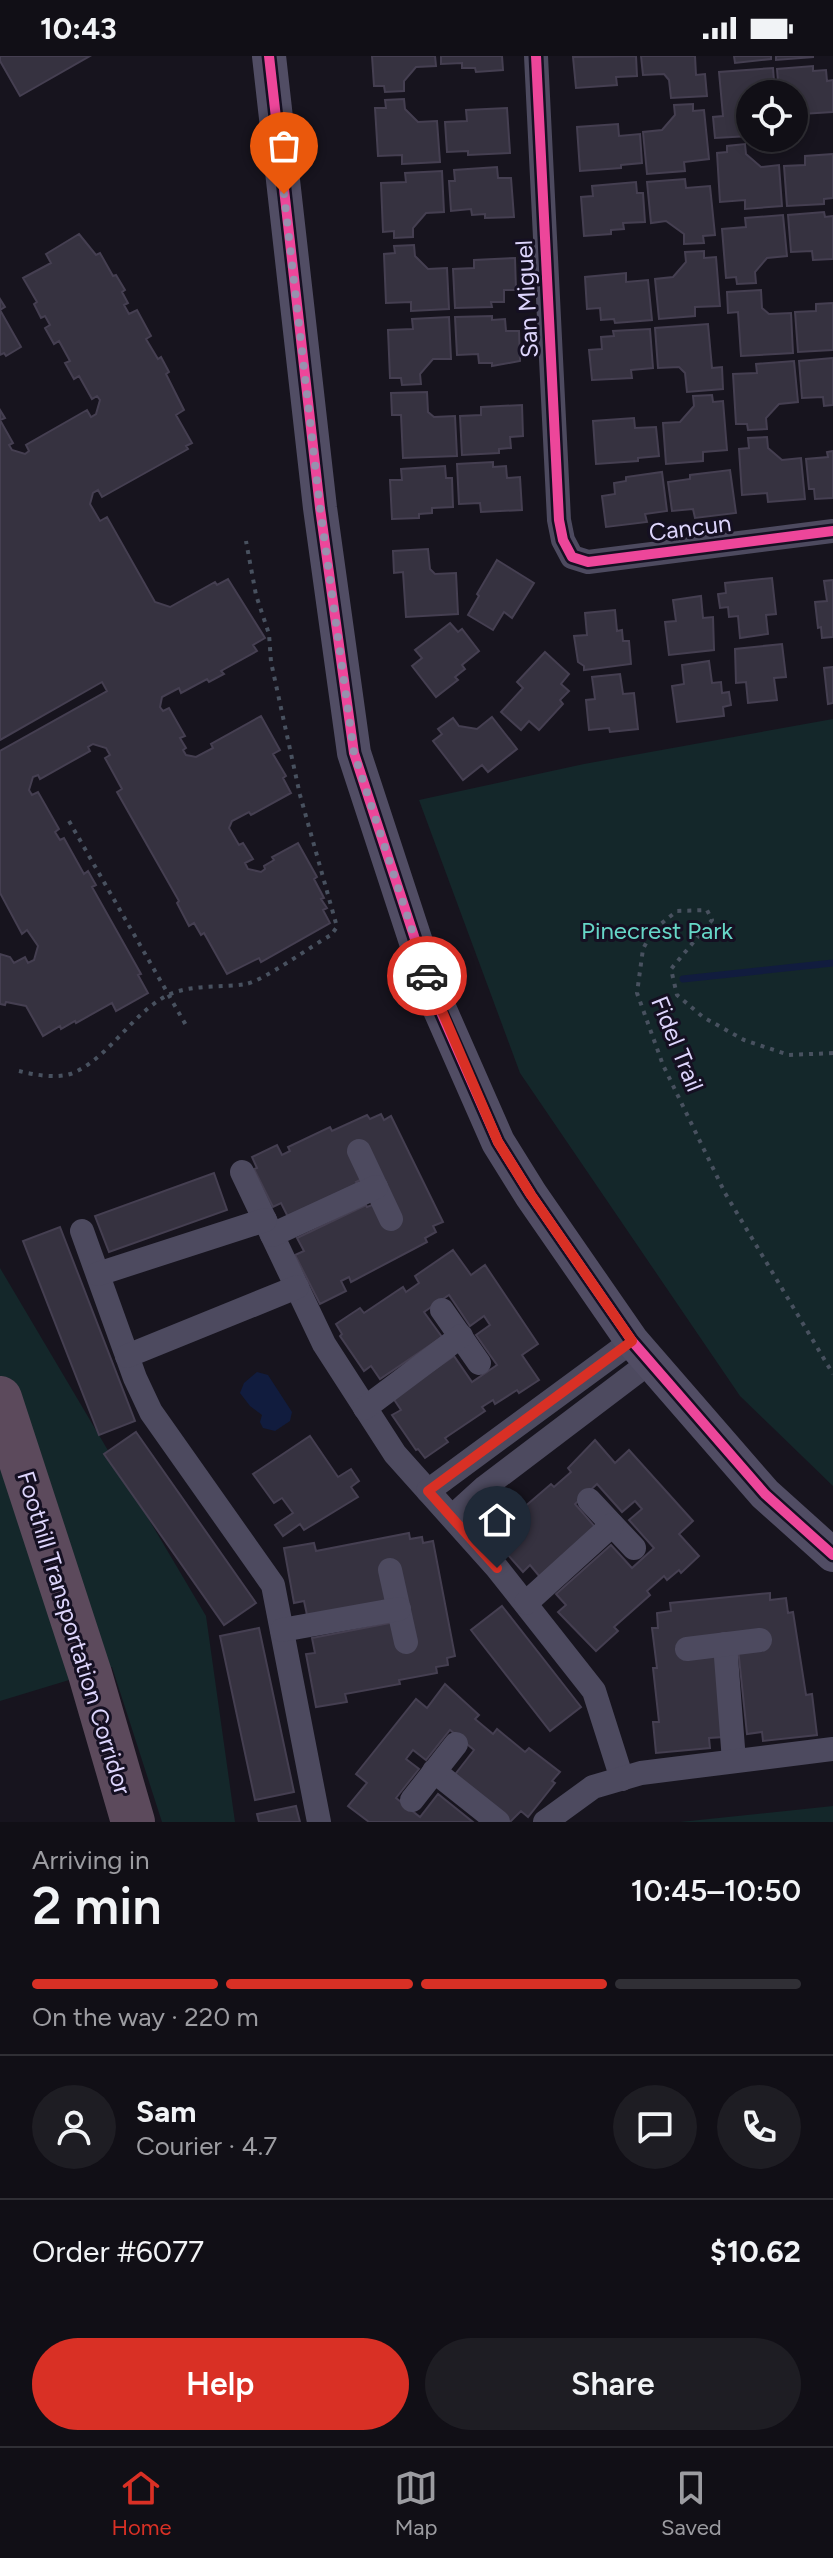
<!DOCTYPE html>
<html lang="en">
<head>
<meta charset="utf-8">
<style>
	:root { --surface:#110f16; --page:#1e1d23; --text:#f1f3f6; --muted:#9c9ca1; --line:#302f35; --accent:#d93025 }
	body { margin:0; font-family:Figtree,sans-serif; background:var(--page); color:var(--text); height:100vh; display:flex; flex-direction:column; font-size:30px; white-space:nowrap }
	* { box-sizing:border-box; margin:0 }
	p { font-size:26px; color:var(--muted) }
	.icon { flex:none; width:44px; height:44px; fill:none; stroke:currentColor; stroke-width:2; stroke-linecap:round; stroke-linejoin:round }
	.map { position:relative; height:1766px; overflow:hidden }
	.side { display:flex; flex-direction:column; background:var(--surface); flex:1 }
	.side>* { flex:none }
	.tools { position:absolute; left:736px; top:24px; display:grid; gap:16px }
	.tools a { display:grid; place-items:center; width:72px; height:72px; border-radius:50%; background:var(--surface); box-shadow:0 4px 12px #0003,0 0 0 2px var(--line); font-size:40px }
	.pin { position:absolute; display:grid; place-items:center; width:68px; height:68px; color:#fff; margin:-82px -34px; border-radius:50% 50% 50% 0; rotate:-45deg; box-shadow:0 0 8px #0007 }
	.pin .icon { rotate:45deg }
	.courier { position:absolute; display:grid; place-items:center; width:80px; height:80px; margin:-40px; border:6px solid #d93025; border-radius:50%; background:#fff; color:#222; box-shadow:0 2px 10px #0007 }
	.headline em { font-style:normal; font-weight:600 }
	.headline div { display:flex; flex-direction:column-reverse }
	.headline { display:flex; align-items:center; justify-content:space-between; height:136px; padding:0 32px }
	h1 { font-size:52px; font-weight:600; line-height:60px }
	.bar { display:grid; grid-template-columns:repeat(4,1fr); gap:12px 8px; align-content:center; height:96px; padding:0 32px }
	.bar i { height:10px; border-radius:6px; background:var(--line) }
	.bar .selected { background:var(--accent) }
	.bar p { grid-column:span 4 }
	.line { display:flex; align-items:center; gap:20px; padding:0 32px; border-top:2px solid var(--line) }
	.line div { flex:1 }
	.round { display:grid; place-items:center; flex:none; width:84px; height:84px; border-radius:42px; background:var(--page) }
	.action { display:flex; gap:16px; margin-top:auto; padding:16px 32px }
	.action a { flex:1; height:92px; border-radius:48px; background:var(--accent); color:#fff; font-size:32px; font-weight:600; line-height:92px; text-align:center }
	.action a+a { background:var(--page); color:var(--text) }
	.status { display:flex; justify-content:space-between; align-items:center; height:56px; padding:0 40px; background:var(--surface); direction:ltr }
	.status svg { height:22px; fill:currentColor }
	.dock { display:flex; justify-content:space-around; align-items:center; height:112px; border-top:2px solid var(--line); background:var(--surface); font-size:22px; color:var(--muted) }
	.dock a { display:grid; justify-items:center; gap:4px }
	.dock .selected { color:var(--accent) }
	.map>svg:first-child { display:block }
	.green { fill:#14272a }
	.water { fill:#111c3e }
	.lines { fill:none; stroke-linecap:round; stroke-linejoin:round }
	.stream { stroke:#111c3e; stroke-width:7 }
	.building { fill:#363240; stroke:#453f51; stroke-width:2 }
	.path { stroke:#48515f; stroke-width:4; stroke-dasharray:4 6; stroke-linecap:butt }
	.street { stroke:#4d4a5f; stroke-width:24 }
	.secondary { stroke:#514d64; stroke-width:34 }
	.highway { stroke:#5c4a5c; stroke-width:44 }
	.cycleway-casing { stroke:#151022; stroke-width:15 }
	.cycleway { stroke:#ed469a; stroke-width:10 }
	.done { stroke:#9891ae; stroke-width:8; stroke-dasharray:0 14.4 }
	.route { stroke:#d93025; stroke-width:10 }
	.labels { text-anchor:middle; stroke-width:6; stroke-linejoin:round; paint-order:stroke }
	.street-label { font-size:24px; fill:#ddd5fc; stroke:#151022 }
	.park-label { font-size:24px; fill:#66d6c7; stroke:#151022 }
</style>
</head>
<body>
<div class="status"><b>10:43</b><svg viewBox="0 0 49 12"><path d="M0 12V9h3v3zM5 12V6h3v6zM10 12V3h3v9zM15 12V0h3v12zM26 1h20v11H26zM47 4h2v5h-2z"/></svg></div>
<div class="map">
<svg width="833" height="1766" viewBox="0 0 833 1766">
	<rect width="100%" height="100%" fill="#17141e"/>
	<!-- green -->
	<g class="green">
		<path d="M833,663V1430L740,1340L520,1017L419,744L584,708Z"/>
		<path d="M0,1212L206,1560L235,1766H162L112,1611L0,1645Z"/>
		<path d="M833,1750V1766H680Z"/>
	</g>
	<!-- water -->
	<path class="water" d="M257,1316L268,1319L292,1356L290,1365L275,1375L263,1372L260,1366L262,1359L250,1350L240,1337L244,1327Z"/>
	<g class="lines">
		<!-- stream -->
		<path class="stream" d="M683,923L833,907"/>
	</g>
	<!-- building -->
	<g class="building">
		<path d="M0,0H90L20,40L0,5Z"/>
		<path d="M372,0H435L436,10L416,11L404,25V35L385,36L384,30H374Z"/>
		<path d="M441,0H502L503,14L476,16L475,12H462V7L441,8Z"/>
		<path d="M636,0L637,20L616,21L617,29L576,32L573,1Z"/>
		<path d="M641,0H695L696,19L705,18L707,40L671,42L669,24L664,18L643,19Z"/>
		<path d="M734,0H771V3L735,7Z"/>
		<path d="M776,0H813V1L776,4Z"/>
		<path d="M813,10V15L826,14L827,25L833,24V56L802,58L801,48H794V38H779L777,13Z"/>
		<path d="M773,12L775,38H750V80L715,82L713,61L723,60L719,16Z"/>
		<path d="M404,43L405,53L418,66L437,65L440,106L402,108V99L378,100L375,52H386L385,44Z"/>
		<path d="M693,48V55L704,54L709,103L684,106L685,115L647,118L643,76L662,74L675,59L674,49Z"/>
		<path d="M507,52L510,97L468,99V95L447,96L445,66L467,65L466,54Z"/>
		<path d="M618,68L619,80L640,78L642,107L621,109V112L580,115L577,71Z"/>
		<path d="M745,88L746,98L761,111L779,109L782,150L745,153V144L720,146L717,97L727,96V90Z"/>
		<path d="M833,98V142L824,143V148L787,150L784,110L805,109V100Z"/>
		<path d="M497,111L498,122H511L514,161L485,162V158L472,159L471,153L451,155L449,125H455L454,114Z"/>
		<path d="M442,115L444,156L426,157L413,172V181L394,182V175L383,176L381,127L406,126L405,117Z"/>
		<path d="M685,123L686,132L710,130L715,179L703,180L704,187L684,188V178L666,165L651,167L647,126Z"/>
		<path d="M636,126L637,137H643L645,166L623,167L624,173L611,174V178L584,180L581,141L593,140L592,130Z"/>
		<path d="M824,156L825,161L833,160V203L813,204L812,195L791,196L788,159Z"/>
		<path d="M783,159L787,200L767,202L755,216L756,227L737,228L736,221L726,222L722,173L746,171L745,162Z"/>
		<path d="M79,178L96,199L100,197L113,220L116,219L125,234L122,236L128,247L124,249L129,258L137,254L151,280L146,283L158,303L161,301L169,316L166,318L184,354L176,359L192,387L186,390L188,393L102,441L98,434L93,437L90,448L100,465L107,461L155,546L170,551L215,526L217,529L228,523L265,582L253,589L257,595L221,615L224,618L209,626L207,623L181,637L179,632L162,641L160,651L163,655L169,652L185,680L180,682L186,692L183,694L186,699L196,701L213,692L211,688L261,660L280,694L273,698L286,720L283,722L291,737L251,759L249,756L232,765L229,772L239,789L243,787L253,803L245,807L248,813L261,816L265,813L264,810L274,804L272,801L298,787L317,821L314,823L324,842L321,843L327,852L323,854L330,867L261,906L259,902L227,918L204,877L201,879L194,867L189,870L177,847L179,845L117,736L122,733L105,702L110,699L106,692L93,688L88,691L90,695L40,723L38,719L33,721L29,734L32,739L38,736L59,773L55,776L60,784L64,782L84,818L88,815L96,829L92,831L141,918L138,919L148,937L116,955L112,947L76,967L75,965L61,973L60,970L43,980L26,950L6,946L5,949L0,948V898L10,901L14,907L25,901L28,907L34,904L38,890L27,874L22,878L0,837V695L107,635L102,626L0,684V354L5,362L0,364L13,387L9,389L12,394L25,398L29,395L26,389L87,354L91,361L96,358L100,344L97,340L92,343L79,320L74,323L65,307L70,305L59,285L54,288L45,272L50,269L45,260L41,262L34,248L37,246L23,222L51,207L46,198Z"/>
		<path d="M414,189L415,200L428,213L447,212L449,253L411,255V246L386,247L384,198L395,197L394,190Z"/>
		<path d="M704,195V202L716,201L720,250L695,251V260L659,263L655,223L673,221L686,206L685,196Z"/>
		<path d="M515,202L516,234H504V246H491L492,251L455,252L453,213L474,212V204Z"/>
		<path d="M626,217V226L648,224L652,264L615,267L614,263L601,264L600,252L587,253L585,221Z"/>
		<path d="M761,234L762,252L769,258L791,257L793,297L741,300L738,256L728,257L727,236Z"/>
		<path d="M0,243L5,251L0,254L21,291L6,300L4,297L0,299Z"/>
		<path d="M833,247V294L798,296L795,256L816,255V248Z"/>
		<path d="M492,260V264L505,263L506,275H519L520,305L492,310V307H479L478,298L457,299L455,261Z"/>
		<path d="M449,261L451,303H433L420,318L421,328L402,329L401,322H390L388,274L413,273L412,263Z"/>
		<path d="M708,268L712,312L722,311L723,333L687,336L685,317L679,311L658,312L655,272Z"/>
		<path d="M650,273L653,312L631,314L632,322L592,324L589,294L602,293L601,281L614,280L613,275Z"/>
		<path d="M833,302V349L824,350L823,341L802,342L799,305Z"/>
		<path d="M794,305L798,346L779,348L766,362L767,373L748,374L747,368H736L733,318L757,317L756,308Z"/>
		<path d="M427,336L428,356L434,361L455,360L457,400L403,402L401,359H392L391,337Z"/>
		<path d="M712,339L713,346L723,345L727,394L703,396V405L666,408L663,367L680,366L694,350L693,340Z"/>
		<path d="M522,349L523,380L510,381L511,392L499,393V397L462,399L460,360L481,359V351Z"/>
		<path d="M634,362L635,372L656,371L659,400L638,402V405L596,408L593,365Z"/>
		<path d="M767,381L768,392L782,404L801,402L805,443L768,446L767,437L742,439L739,393L749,392L748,382Z"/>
		<path d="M833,395V442L815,443L814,433H809L806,403L828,401L827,396Z"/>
		<path d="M493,406V411L506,410L507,422L520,421L522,454L481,456L480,447L459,448L457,408Z"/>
		<path d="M445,410L446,422H452L453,451L432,452V457L419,458V462L392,463L390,424H402L401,413Z"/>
		<path d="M730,414L736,457L695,462L693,453L672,455L668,426L690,423V419Z"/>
		<path d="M662,416L667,455L645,458L647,466L606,471L602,440L615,438L614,427L626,425V421Z"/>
		<path d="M428,493L430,513L435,518L456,517L458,558L406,561L403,516L394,517L393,495Z"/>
		<path d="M497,504L534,527L512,562L504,556L493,574L468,559L479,540L477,538Z"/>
		<path d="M772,522L776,558L766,559L768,578L740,582L738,560L729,561L728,551L720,552L718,538L726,537L725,527Z"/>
		<path d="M833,524V581L822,582L821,571L818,572L815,546L827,545L824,525Z"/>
		<path d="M701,540L703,562L713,561L714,594L669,599L665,566L676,565L673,544Z"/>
		<path d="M615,554L617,575L622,574L623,585H629L631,608L584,614V610L578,606L574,580L587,579L585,557Z"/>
		<path d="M450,567L458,576L462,573L479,595L462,609L465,613L455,621L458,624L436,641L412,610L422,602L415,594Z"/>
		<path d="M782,588L786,621L774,622L777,644L748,647L746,626L736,627L735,593Z"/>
		<path d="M545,596L569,618L561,628L569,635L560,644L563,648L539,674L529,665L521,674L501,656L523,632L517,626Z"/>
		<path d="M709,605L712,627L721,626L722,637L729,636L731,649L723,651L724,660L677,666L672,630L684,628L682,609Z"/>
		<path d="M833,611V647L828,648L824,612Z"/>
		<path d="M620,618L623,638L634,637L638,673L610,676L609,672L589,674L586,644L595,643L592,621Z"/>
		<path d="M492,661L517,693L488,716L482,709L463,724L433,685L442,678L438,673L453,662L459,670L477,673Z"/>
		<path d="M381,1058L384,1064L391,1060L443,1166L433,1170L436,1176L425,1182L427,1186L351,1226L349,1221L341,1225L346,1235L320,1248L295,1199L304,1195L297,1182L366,1149L367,1151L375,1148L364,1122L356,1126L357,1128L288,1161L281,1147L273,1151L254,1113L257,1112L252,1101L277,1089L282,1099L290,1095L288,1091L330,1071L332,1075L367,1059L370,1063Z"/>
		<path d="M214,1117L227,1154L109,1196L95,1160Z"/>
		<path d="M60,1171L135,1365L99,1379L23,1185Z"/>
		<path d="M453,1194L471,1219L485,1209L538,1288L522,1299L539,1324L519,1337L517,1334L495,1348L493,1344L482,1351L485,1355L445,1382L448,1386L425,1402L418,1393L416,1394L392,1359L401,1354L393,1342L454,1300L472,1326L497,1309L476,1279L490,1269L484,1260L470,1270L449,1239L424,1256L442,1281L380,1323L371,1310L364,1315L340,1280L342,1278L336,1268L360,1252L364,1257L403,1231L406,1236L419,1227L415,1220Z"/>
		<path d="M136,1376L256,1547L224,1569L104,1398Z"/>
		<path d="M310,1380L338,1421L351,1413L359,1425L351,1431L358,1441L304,1474L300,1468L283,1480L275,1469L293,1457L282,1442L274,1447L253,1418Z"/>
		<path d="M595,1384L615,1407L629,1394L693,1465L679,1478L699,1500L681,1517L679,1514L667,1524L664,1520L647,1535L650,1539L614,1571L618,1575L596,1595L558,1556L566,1549L556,1538L611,1489L632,1512L654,1492L629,1464L642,1453L635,1445L622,1456L597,1428L575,1448L596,1472L540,1521L530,1509L523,1516L487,1475L511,1454L515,1459L551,1428L554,1431L571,1416L568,1412Z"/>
		<path d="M409,1477L410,1483L422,1481L423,1487L433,1485L455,1600L447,1602L448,1609L436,1611L437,1617L399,1624L400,1628L345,1638L347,1646L316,1651L306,1598L315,1597L312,1582L395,1566L307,1559L304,1545L294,1547L284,1492L314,1487L316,1495Z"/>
		<path d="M770,1537V1544L786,1542L788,1557L793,1556L806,1639L812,1638L817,1679L763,1685L762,1676L747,1678L738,1592L724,1681L709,1682L710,1692L656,1697L653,1666H659L653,1612H657L652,1572H658L657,1557L671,1555L670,1547Z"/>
		<path d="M502,1550L581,1651L550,1675L471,1574Z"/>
		<path d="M259,1572L294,1736L255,1744L220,1580Z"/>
		<path d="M445,1628L479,1659L475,1663L493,1678L497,1673L525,1696L529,1692L560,1716L552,1725L555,1727L528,1761L521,1755L510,1766L453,1721L474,1694L450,1674L426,1704L413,1694L406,1703L419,1713L396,1742L420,1761L438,1738L473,1766H369L348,1750L367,1727L356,1718L416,1643L427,1652Z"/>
		<path d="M296,1750L300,1766H259L257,1758Z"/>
	</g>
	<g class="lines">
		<!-- path -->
		<g class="path">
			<path d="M69,765L187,971"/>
			<path d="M833,997L789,999L744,984L703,961L677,939L671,913L712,864L707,854L677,855L653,874L643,893L637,937L663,1009L725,1137L833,1318"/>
			<path d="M19,1015C35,1019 58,1023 73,1017C111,1000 131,958 168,939C191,928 222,932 246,928C263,925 313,889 331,879L337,871L300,739L271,606L269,578L256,539L246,485"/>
		</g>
		<!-- street -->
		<g class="street">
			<path d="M536,0L559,464L563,484L572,501L588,506L833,475"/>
			<path d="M359,1095L391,1163"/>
			<path d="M242,1116L324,1288L395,1398L497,1512L594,1635L622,1723"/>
			<path d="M82,1175L135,1322L151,1356L273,1529L319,1766"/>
			<path d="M272,1179L376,1131"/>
			<path d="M98,1218L265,1164"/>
			<path d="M442,1254L479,1307"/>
			<path d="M127,1300L297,1231"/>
			<path d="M365,1352L461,1280"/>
			<path d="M428,1435L632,1285"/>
			<path d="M589,1444L634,1492"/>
			<path d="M452,1461L485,1431L650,1306"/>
			<path d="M390,1514L406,1586"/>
			<path d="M526,1547L612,1469"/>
			<path d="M282,1574L399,1553"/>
			<path d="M725,1588L734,1705"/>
			<path d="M687,1593L760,1584"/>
			<path d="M434,1715L498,1766"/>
			<path d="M412,1744L456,1688"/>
			<path d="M545,1766L593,1731L641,1717L833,1693"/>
		</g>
		<!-- secondary -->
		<path class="secondary" d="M269,0L320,452L354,697L433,938L498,1086L531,1139L632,1285L765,1438L833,1499"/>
		<!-- highway -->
		<path class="highway" d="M0,1342L90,1618L133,1766"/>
		<defs>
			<g id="cycleway">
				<path d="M269,0L320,452L354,697L433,938L498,1086L531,1139L632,1285L765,1438L833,1499"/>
				<path d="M536,0L559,464L563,484L572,501L588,506L833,475"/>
			</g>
		</defs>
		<!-- cycleway casing -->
		<use href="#cycleway" class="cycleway-casing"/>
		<!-- cycleway -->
		<use href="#cycleway" class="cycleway"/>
	</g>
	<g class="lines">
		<!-- done -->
		<path class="done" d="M284,138L320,452L354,697L427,920"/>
		<!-- route -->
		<path class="route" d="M427,920L498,1086L531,1139L632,1285L428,1435L497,1512"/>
	</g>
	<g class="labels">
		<!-- street labels -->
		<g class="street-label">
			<text transform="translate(527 243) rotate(-93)" y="8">San Miguel</text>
			<text transform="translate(690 472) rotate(-7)" y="8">Cancun</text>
			<text transform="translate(677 988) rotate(68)" y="8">Fidel Trail</text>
			<text transform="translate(74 1577) rotate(73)" y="8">Foothill Transportation Corridor</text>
		</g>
		<!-- park labels -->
		<g class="park-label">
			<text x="657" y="883">Pinecrest Park</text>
		</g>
	</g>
</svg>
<div class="tools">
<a><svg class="icon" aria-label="locate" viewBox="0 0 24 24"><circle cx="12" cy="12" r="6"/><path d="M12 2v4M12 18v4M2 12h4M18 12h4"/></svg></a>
</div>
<div class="pin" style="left:284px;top:138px;background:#ea580c"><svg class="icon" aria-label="bag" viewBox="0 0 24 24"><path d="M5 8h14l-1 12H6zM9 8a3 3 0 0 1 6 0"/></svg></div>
<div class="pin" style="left:497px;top:1512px;background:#1f2937"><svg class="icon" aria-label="home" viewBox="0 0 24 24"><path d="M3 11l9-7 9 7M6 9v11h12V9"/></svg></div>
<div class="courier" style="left:427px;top:920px"><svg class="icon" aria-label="car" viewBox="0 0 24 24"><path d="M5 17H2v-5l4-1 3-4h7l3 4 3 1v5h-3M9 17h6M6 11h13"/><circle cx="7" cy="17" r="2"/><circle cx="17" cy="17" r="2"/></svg></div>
</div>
<section class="side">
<div class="headline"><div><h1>2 min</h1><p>Arriving in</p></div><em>10:45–10:50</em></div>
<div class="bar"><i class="selected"></i><i class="selected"></i><i class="selected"></i><i></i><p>On the way · 220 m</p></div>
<div class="line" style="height:144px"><a class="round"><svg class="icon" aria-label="person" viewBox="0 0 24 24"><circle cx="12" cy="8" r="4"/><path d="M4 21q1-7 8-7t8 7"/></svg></a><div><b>Sam</b><p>Courier · 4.7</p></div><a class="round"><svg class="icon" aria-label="chat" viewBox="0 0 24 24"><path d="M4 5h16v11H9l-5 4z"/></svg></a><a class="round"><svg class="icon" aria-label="phone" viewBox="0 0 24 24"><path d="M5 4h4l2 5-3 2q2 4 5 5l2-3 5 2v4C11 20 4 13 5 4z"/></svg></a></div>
<div class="line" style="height:104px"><div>Order #6077</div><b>$10.62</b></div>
<div class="action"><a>Help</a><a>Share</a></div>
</section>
<nav class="dock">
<a class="selected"><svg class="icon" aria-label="home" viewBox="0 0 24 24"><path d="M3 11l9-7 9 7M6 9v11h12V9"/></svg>Home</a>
<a><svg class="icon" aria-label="map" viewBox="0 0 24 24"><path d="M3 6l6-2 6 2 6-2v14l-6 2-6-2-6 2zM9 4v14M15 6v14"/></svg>Map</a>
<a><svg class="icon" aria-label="saved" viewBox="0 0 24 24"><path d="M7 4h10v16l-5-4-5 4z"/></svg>Saved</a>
</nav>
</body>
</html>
